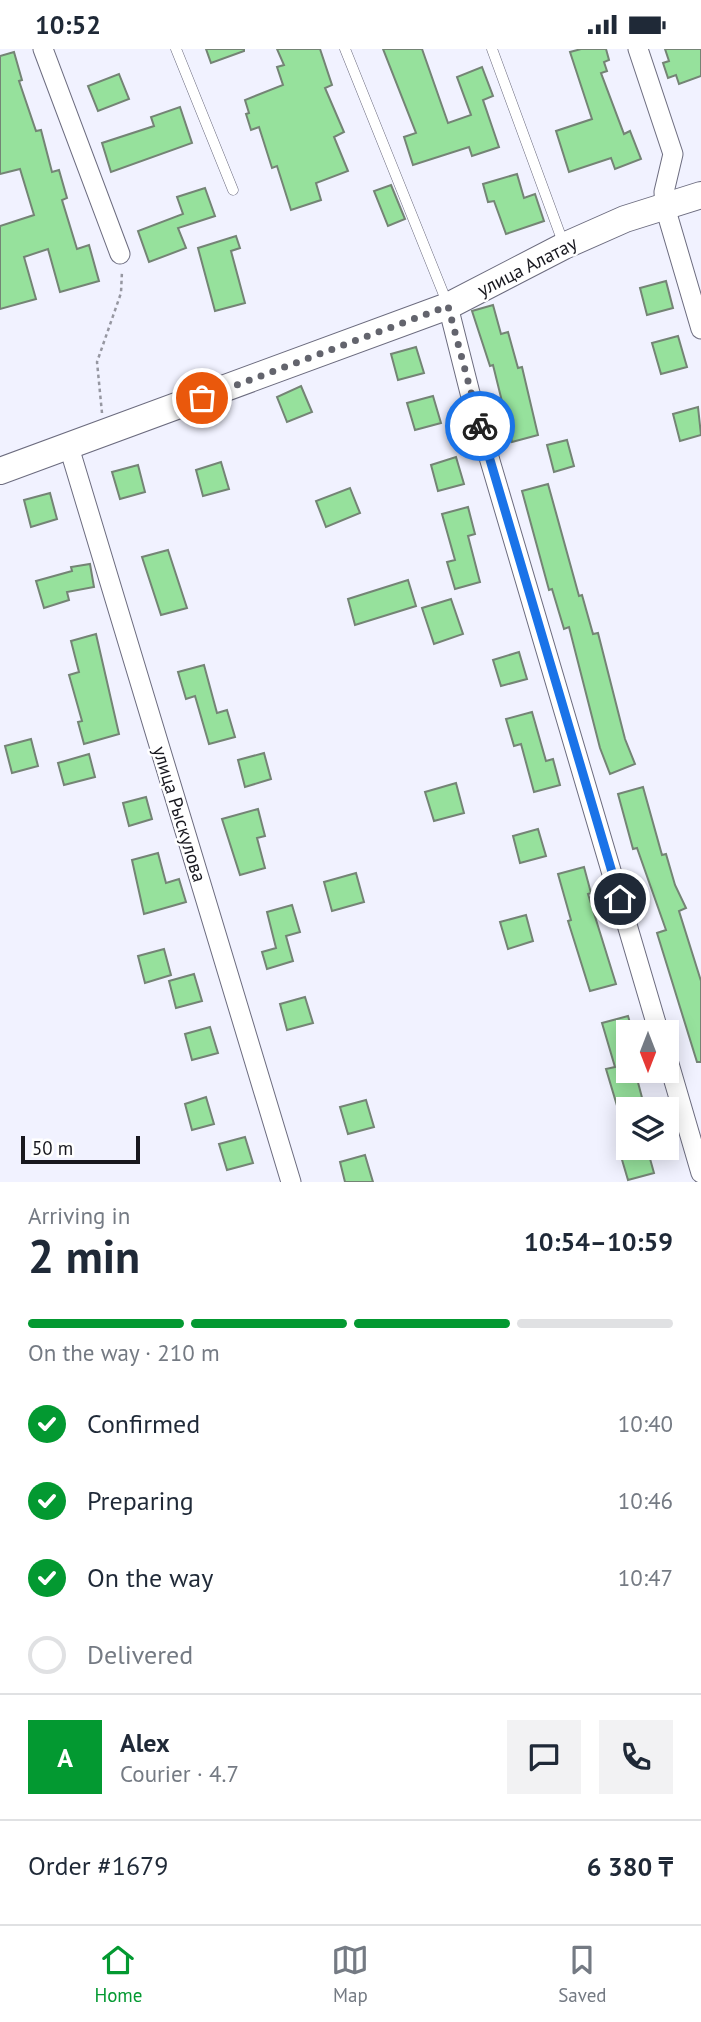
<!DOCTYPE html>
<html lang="en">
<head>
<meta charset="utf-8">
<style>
	:root { --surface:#fff; --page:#f2f2f3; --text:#1f2937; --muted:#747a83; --line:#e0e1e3; --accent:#039931 }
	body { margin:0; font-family:"PT Sans",sans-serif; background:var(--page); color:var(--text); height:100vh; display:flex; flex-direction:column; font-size:26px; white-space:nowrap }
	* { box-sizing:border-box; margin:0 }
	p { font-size:23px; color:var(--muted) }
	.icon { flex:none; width:38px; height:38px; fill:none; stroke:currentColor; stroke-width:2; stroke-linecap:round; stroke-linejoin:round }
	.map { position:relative; height:1133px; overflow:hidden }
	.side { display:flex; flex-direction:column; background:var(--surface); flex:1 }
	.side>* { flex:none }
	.needle { width:46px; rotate:180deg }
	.tools { position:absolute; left:616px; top:971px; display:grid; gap:14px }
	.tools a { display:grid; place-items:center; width:63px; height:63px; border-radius:0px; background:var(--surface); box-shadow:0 4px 18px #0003; font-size:35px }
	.scale { position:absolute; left:21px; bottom:18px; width:119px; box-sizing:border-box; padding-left:7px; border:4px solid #17171e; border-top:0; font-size:19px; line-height:24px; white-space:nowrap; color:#17171e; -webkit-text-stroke:5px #fff; paint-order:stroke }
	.pin { position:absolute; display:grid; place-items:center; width:60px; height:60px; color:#fff; margin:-30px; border:4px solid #fff; border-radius:50%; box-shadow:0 2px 7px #0007 }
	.courier { position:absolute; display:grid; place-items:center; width:70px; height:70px; margin:-35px; border:5px solid #1a73e8; border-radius:50%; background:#fff; color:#222; box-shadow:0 2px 9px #0007 }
	.head em { font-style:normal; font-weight:700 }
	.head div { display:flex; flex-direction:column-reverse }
	.head { display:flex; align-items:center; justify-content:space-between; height:119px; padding:0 28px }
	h1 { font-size:46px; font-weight:700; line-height:52px }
	.bar { display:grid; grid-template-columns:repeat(4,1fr); gap:10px 7px; align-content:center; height:84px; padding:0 28px }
	.bar i { height:9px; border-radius:5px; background:var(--line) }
	.bar .selected { background:var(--accent) }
	.bar p { grid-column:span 4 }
	.line { display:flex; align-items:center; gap:18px; padding:0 28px; border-top:2px solid var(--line) }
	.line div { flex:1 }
	.round { display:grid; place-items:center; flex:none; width:74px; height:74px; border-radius:0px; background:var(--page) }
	ol { padding:0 28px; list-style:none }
	li { display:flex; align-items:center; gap:21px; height:77px }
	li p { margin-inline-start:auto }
	li .icon { padding:7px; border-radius:50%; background:var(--accent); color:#fff; stroke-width:4 }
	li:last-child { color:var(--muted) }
	li i { width:38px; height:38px; border:4px solid var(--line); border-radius:50% }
	.status { display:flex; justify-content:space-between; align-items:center; height:49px; padding:0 35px; background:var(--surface); direction:ltr }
	.status svg { height:19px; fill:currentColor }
	.tabs { display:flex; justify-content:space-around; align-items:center; height:98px; border-top:2px solid var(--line); background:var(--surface); font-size:19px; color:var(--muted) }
	.tabs a { display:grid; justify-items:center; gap:4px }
	.tabs .selected { color:var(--accent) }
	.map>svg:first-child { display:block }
	.building { fill:#96e19c; stroke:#748475; stroke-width:2 }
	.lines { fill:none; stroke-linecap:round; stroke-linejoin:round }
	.lane-casing { stroke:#6c6c7f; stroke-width:11 }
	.street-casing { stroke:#6c6c7f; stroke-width:21 }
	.secondary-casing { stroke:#6c6c7f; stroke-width:28 }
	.path { stroke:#9697a1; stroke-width:2.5; stroke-dasharray:3.5 3.5; stroke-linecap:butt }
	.lane { stroke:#fff; stroke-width:10 }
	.street { stroke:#fff; stroke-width:19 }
	.secondary { stroke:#fff; stroke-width:26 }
	.done { stroke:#63646d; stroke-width:7; stroke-dasharray:0 12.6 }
	.route { stroke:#1a73e8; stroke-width:9 }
	.labels { text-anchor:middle; stroke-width:5; stroke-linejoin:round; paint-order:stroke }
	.street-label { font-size:19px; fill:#17171e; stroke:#fff }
</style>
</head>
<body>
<div class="status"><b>10:52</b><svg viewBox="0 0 49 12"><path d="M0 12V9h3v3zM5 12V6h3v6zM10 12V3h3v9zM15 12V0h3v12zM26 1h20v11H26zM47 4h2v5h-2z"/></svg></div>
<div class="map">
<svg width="701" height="1133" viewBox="0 0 701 1133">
	<rect width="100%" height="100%" fill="#f1f2ff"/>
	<!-- building -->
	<g class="building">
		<path d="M206,0H244V2L211,14Z"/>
		<path d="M277,0H320L332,36L325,39L344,83L334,88L348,122L316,134L321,151L291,161L277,117L272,119L259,78L251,81L246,65L249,64L245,51L283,36L277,18L284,16Z"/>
		<path d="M383,0H422L448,74L471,66L457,28L482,18L493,47L483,51L499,98L472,107L469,98L413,116L404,88L416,84Z"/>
		<path d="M581,0H606L609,11L604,13L607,22L601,24L624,85L630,82L641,110L615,120L611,109L569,123L556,82L592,70L570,3Z"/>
		<path d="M665,0H701V27L679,35L676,26L668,29L663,14L669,12Z"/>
		<path d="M14,3L22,31L19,32L36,82L41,81L52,123L59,121L67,149L62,151L77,200L89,196L99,232L60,243L48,200L24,208L36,250L0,260V177L34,166L20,120L0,125V7Z"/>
		<path d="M119,25L129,50L98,62L88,37Z"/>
		<path d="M180,58L192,94L111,123L102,94L154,77L151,68Z"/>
		<path d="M517,125L524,149L535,145L544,172L506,185L494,152L488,153L483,135Z"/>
		<path d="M391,136L405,170L388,177L374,142Z"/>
		<path d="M205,139L215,167L178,179L186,199L149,213L138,182L183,165L177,148Z"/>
		<path d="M236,187L240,199L231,202L245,254L215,262L198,199Z"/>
		<path d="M666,232L673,259L647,266L640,239Z"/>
		<path d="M493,256L501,285L508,283L518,319L522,318L538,386L512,393L493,316L490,317L472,262Z"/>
		<path d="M678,287L687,318L661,325L652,294Z"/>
		<path d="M416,298L424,324L398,331L391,305Z"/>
		<path d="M301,337L312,363L287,373L277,348Z"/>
		<path d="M433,347L441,374L415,381L407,354Z"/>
		<path d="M698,358L701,386L680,392L673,365Z"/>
		<path d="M567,391L574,417L554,423L547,396Z"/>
		<path d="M456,408L464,435L438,442L431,416Z"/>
		<path d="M221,413L229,440L203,447L196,421Z"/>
		<path d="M138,416L145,443L120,450L112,423Z"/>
		<path d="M548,435L579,547L582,546L593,585L598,584L625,690L635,715L610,725L600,699L569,578L564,580L552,540L549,541L522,442Z"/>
		<path d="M350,439L360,464L326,478L316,452Z"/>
		<path d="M50,444L57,470L31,478L24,451Z"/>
		<path d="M468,458L475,485L468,487L480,533L455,540L447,513L455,511L442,465Z"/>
		<path d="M168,501L187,559L161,566L142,508Z"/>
		<path d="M90,515L94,538L67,543L69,551L44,559L36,532L72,522L71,518Z"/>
		<path d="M408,531L416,557L355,576L348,550Z"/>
		<path d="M451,550L463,585L434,595L422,559Z"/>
		<path d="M96,585L119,685L84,695L78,673L82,672L69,626L79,623L71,592Z"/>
		<path d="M519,603L527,630L501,637L493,611Z"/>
		<path d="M204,616L217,664L227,661L235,688L209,695L195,647L186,650L178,623Z"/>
		<path d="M532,663L546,712L553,710L560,736L534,743L521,695L514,697L506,670Z"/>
		<path d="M31,690L38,717L12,724L5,697Z"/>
		<path d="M264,704L271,730L245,738L238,711Z"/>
		<path d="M89,705L95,728L64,736L58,714Z"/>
		<path d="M456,734L464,764L434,772L425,743Z"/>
		<path d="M643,738L662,806L666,805L675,836L686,859L679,862L701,932V1013H697L657,884L666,881L637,799L633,800L618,745Z"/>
		<path d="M146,748L152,770L129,777L123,754Z"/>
		<path d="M258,760L265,787L257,789L265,819L240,826L222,770Z"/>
		<path d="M538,780L546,807L520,814L513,787Z"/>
		<path d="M158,804L166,834L179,830L186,853L144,865L132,811Z"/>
		<path d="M584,818L591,844L588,845L616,935L590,942L568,872L571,871L558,825Z"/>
		<path d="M356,824L364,853L332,862L324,833Z"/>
		<path d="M292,856L300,883L286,887L293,912L267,920L262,903L276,899L267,863Z"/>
		<path d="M526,866L533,892L508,900L500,873Z"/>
		<path d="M164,900L171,926L145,934L138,907Z"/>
		<path d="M194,925L202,952L176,959L169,932Z"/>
		<path d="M305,948L313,974L287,981L280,955Z"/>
		<path d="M628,967L633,984H628V1022H635L645,1060H618L606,1020L615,1018L602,974Z"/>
		<path d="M210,978L218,1004L192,1011L185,985Z"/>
		<path d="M206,1048L214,1075L192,1081L185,1055Z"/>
		<path d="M366,1051L374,1078L348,1085L340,1058Z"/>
		<path d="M245,1088L253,1114L227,1121L219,1095Z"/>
		<path d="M639,1099H647L654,1124L628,1131L620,1104Z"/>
		<path d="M365,1106L373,1133H345L340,1113Z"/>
	</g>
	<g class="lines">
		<defs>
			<g id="lane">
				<path d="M176,0L233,141"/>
				<path d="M345,0L448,256"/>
				<path d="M492,0L564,196"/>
			</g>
			<g id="street">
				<path d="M43,0L120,205"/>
				<path d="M638,0L673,105L664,143L665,158L701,280"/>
				<path d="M448,257L470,344L659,984"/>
				<path d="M69,398L291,1133"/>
				<path d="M667,1008L701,1124"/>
			</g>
			<path id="secondary" d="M0,422L448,257L564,197L625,170L701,146"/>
		</defs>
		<!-- lane casing -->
		<use href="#lane" class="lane-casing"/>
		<!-- street casing -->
		<use href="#street" class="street-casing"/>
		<!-- secondary casing -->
		<use href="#secondary" class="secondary-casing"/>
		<!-- path -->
		<path class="path" d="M102,364L97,313L121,244L122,222"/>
		<!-- lane -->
		<use href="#lane" class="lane"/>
		<!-- street -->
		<use href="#street" class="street"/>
		<!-- secondary -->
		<use href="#secondary" class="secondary"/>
	</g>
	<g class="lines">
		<!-- done -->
		<path class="done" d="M202,349L448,257L480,377"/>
		<!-- route -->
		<path class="route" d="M480,377L620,850"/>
	</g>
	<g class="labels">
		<!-- street labels -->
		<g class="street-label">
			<text transform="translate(527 217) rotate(-27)" y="7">улица Алатау</text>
			<text transform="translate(180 765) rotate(73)" y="7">улица Рыскулова</text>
		</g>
	</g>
</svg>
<div class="tools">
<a><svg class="needle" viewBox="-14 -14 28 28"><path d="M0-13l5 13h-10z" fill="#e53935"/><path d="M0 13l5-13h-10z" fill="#747a83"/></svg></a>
<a><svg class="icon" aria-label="layers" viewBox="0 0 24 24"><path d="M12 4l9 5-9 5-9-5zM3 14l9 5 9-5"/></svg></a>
</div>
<div class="scale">50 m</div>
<div class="pin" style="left:202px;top:349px;background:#ea580c"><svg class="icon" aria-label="bag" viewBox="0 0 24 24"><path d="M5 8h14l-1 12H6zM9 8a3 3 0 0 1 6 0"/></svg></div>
<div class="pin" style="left:620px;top:850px;background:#1f2937"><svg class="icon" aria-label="home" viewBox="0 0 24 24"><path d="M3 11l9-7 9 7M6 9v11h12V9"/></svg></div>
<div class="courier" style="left:480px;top:377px"><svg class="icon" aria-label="bike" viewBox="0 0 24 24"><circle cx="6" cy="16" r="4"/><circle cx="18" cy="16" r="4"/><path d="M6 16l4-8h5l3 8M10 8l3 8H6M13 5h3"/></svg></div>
</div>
<section class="side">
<div class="head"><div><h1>2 min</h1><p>Arriving in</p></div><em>10:54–10:59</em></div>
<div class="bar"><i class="selected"></i><i class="selected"></i><i class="selected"></i><i></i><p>On the way · 210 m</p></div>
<ol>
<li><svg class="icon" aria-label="check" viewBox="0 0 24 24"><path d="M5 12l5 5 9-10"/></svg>Confirmed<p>10:40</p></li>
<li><svg class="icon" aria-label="check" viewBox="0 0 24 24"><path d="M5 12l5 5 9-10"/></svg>Preparing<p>10:46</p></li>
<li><svg class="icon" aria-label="check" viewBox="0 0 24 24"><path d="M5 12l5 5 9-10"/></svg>On the way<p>10:47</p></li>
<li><i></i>Delivered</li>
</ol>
<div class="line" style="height:126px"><b class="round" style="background:var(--accent);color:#fff">A</b><div><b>Alex</b><p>Courier · 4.7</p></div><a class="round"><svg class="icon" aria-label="chat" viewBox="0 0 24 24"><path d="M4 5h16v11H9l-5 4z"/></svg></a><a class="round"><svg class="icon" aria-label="phone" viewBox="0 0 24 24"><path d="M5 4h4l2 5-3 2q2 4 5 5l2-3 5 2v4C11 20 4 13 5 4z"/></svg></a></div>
<div class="line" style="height:91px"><div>Order #1679</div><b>6 380 ₸</b></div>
</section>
<nav class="tabs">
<a class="selected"><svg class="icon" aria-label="home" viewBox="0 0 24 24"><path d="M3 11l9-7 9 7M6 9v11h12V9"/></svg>Home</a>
<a><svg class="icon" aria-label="map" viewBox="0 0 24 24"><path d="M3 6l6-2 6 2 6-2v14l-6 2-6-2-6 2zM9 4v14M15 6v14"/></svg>Map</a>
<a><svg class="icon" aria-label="saved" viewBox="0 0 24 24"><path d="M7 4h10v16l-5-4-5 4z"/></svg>Saved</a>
</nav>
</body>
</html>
